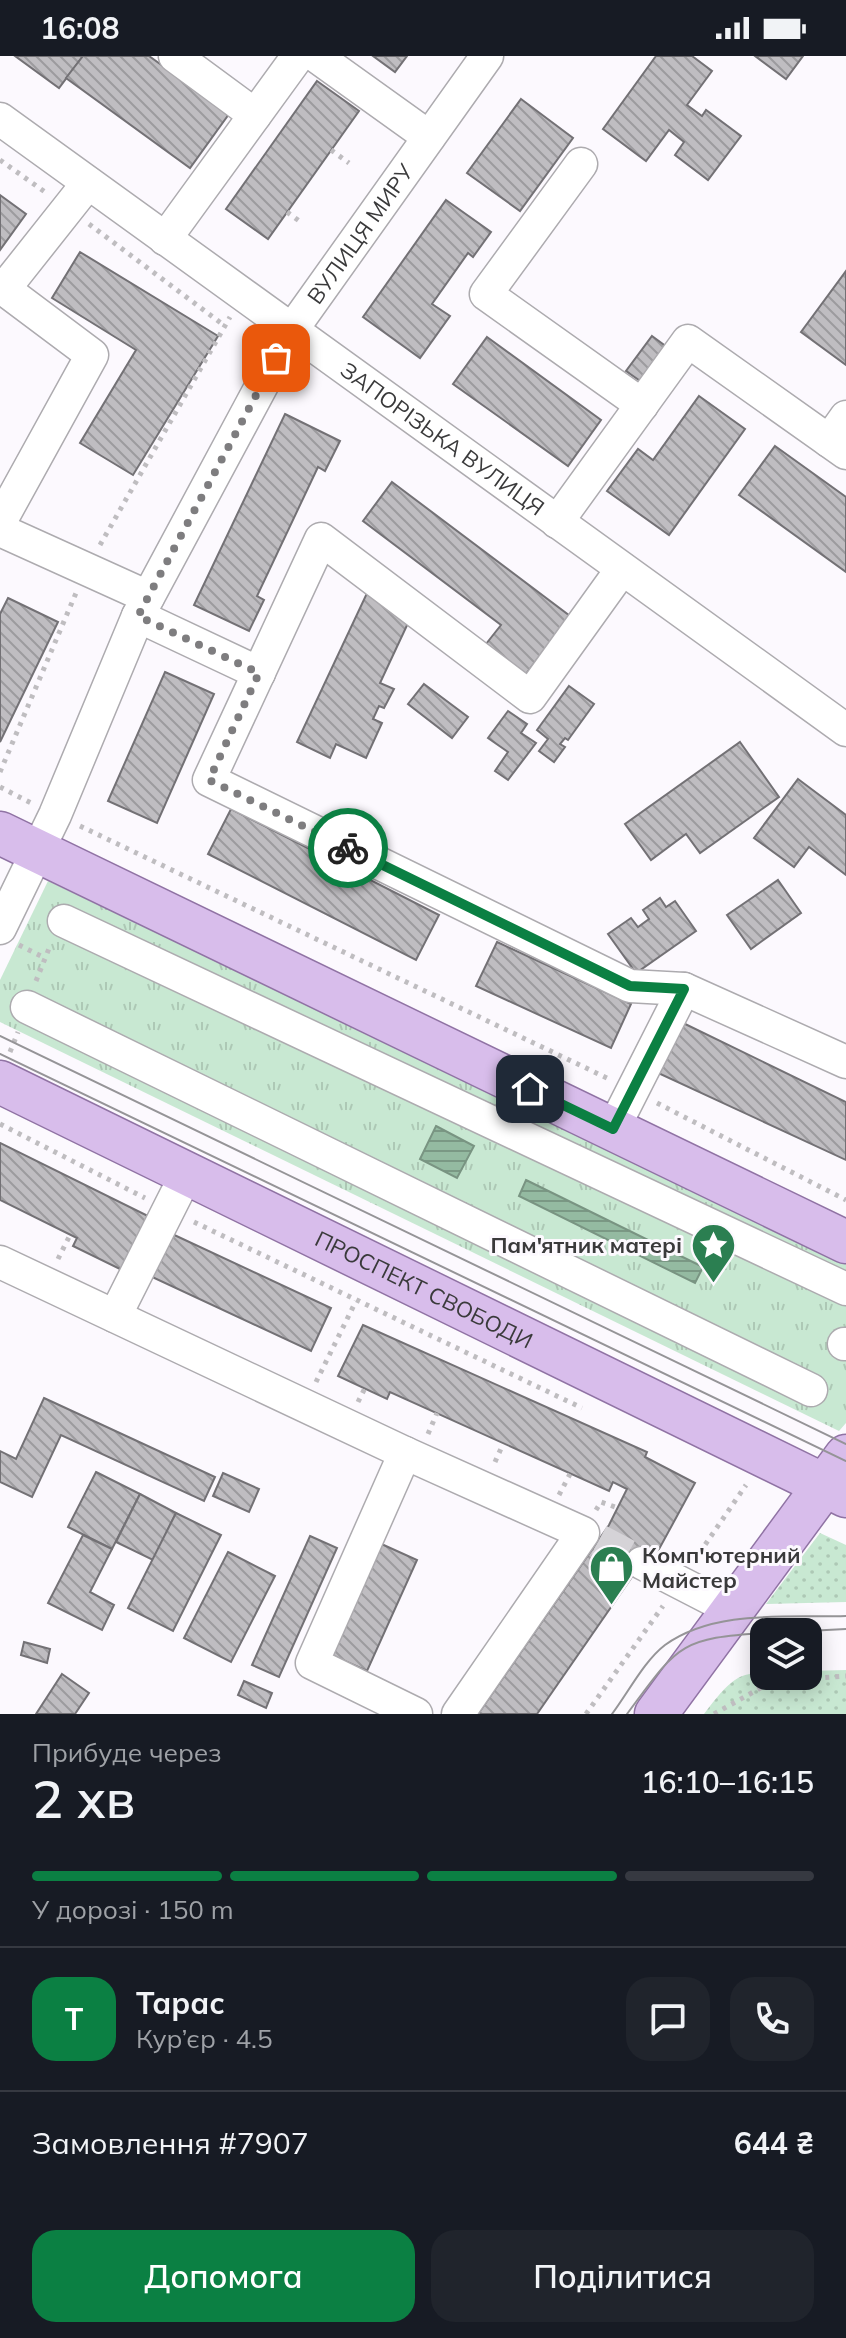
<!DOCTYPE html>
<html lang="uk">
<head>
<meta charset="utf-8">
<style>
	:root { --surface:#171b24; --page:#20242c; --text:#f1f3f6; --muted:#9ea1a6; --line:#363941; --accent:#0b8043 }
	body { margin:0; font-family:Mulish,sans-serif; background:var(--page); color:var(--text); height:100vh; display:flex; flex-direction:column; font-size:30px; white-space:nowrap }
	* { box-sizing:border-box; margin:0 }
	p { font-size:26px; color:var(--muted) }
	.icon { flex:none; width:44px; height:44px; fill:none; stroke:currentColor; stroke-width:2; stroke-linecap:round; stroke-linejoin:round }
	.map { position:relative; height:1658px; overflow:hidden }
	.details { display:flex; flex-direction:column; background:var(--surface); flex:1 }
	.details>* { flex:none }
	.fabs { position:absolute; left:750px; top:1562px; display:grid; gap:16px }
	.fabs a { display:grid; place-items:center; width:72px; height:72px; border-radius:16px; background:var(--surface); box-shadow:0 4px 20px #0003; font-size:40px }
	.pin { position:absolute; display:grid; place-items:center; width:68px; height:68px; color:#fff; margin:-34px; border-radius:16px; box-shadow:0 4px 12px #0006 }
	.courier { position:absolute; display:grid; place-items:center; width:80px; height:80px; margin:-40px; border:6px solid #0b8043; border-radius:50%; background:#fff; color:#222; box-shadow:0 2px 10px #0007 }
	.head em { font-style:normal; font-weight:600 }
	.head div { display:flex; flex-direction:column-reverse }
	.head { display:flex; align-items:center; justify-content:space-between; height:136px; padding:0 32px }
	h1 { font-size:52px; font-weight:600; line-height:60px }
	.bar { display:grid; grid-template-columns:repeat(4,1fr); gap:12px 8px; align-content:center; height:96px; padding:0 32px }
	.bar i { height:10px; border-radius:6px; background:var(--line) }
	.bar .selected { background:var(--accent) }
	.bar p { grid-column:span 4 }
	.line { display:flex; align-items:center; gap:20px; padding:0 32px; border-top:2px solid var(--line) }
	.line div { flex:1 }
	.round { display:grid; place-items:center; flex:none; width:84px; height:84px; border-radius:24px; background:var(--page) }
	.primary-button { display:flex; gap:16px; margin-top:auto; padding:16px 32px }
	.primary-button a { flex:1; height:92px; border-radius:24px; background:var(--accent); color:#fff; font-size:32px; font-weight:600; line-height:92px; text-align:center }
	.primary-button a+a { background:var(--page); color:var(--text) }
	.status { display:flex; justify-content:space-between; align-items:center; height:56px; padding:0 40px; background:var(--surface); direction:ltr }
	.status svg { height:22px; fill:currentColor }
	.map>svg:first-child { display:block }
	.grass { fill:url(#grass-dots) }
	.park { fill:url(#park-tufts) }
	.water { fill:url(#water-rules); stroke:#799482; stroke-width:2 }
	.building { fill:url(#building-back-hatch); stroke:#737175; stroke-width:2 }
	.lines { fill:none; stroke-linecap:round; stroke-linejoin:round }
	.minor-tunnel { stroke:#d5d3d7; stroke-width:32; stroke-dasharray:32 16; stroke-linecap:butt }
	.minor-casing { stroke:#adabaf; stroke-width:35 }
	.major-casing { stroke:#9073a4; stroke-width:45 }
	.path { stroke:#bfbdc0; stroke-width:5; stroke-dasharray:4 6; stroke-linecap:butt }
	.minor { stroke:#fff; stroke-width:32 }
	.major { stroke:#d8bdeb; stroke-width:42 }
	.tram { stroke:#959497; stroke-width:2 }
	.done { stroke:#7e7d7f; stroke-width:8; stroke-dasharray:0 14.4 }
	.route { stroke:#0b8043; stroke-width:10 }
	.labels { text-anchor:middle; stroke-width:6; stroke-linejoin:round; paint-order:stroke }
	.street-label { font-size:22px; fill:#3a3a3b; stroke:#fcf9fe }
	.poi-label { font-size:22px; font-weight:bold; fill:#3a3a3b; stroke:#fcf9fe; text-anchor:end }
</style>
</head>
<body>
<div class="status"><b>16:08</b><svg viewBox="0 0 49 12"><path d="M0 12V9h3v3zM5 12V6h3v6zM10 12V3h3v9zM15 12V0h3v12zM26 1h20v11H26zM47 4h2v5h-2z"/></svg></div>
<div class="map">
<svg width="846" height="1658" viewBox="0 0 846 1658">
	<defs>
		<pattern id="grass-dots" width="8" height="8" patternUnits="userSpaceOnUse" patternTransform="scale(2)"><rect width="8" height="8" fill="#c8e8d2"/><path d="M2 2h.1M6 6h.1" fill="none" stroke="#adc8b5" stroke-width="1.8" stroke-linecap="round"/></pattern>
		<pattern id="park-tufts" width="24" height="20" patternUnits="userSpaceOnUse" patternTransform="scale(2)"><rect width="24" height="20" fill="#c8e8d2"/><path d="M3 7l-1-3M5 7V3M7 7l1-3M15 17l-1-3M17 17v-4M19 17l1-3" fill="none" stroke="#adc8b5"/></pattern>
		<pattern id="water-rules" width="6" height="5" patternUnits="userSpaceOnUse" patternTransform="scale(2)"><rect width="6" height="5" fill="#94baa1"/><path d="M0 2.5h6" fill="none" stroke="#7a9884"/></pattern>
		<pattern id="building-back-hatch" width="6" height="6" patternUnits="userSpaceOnUse" patternTransform="scale(2)"><rect width="6" height="6" fill="#bfbdc1"/><path d="M-1 5l2 2M0 0l6 6M5-1l2 2" fill="none" stroke="#9c9b9e"/></pattern>
	</defs>
	<rect width="100%" height="100%" fill="#fcf9fe"/>
	<!-- grass -->
	<g class="grass">
		<path d="M820,1477L846,1489V1546L766,1548Z"/>
		<path d="M846,1614V1658H704C745,1603 746,1620 808,1620V1615Z"/>
	</g>
	<!-- park -->
	<path class="park" d="M48,825L846,1203V1367L839,1375L0,966V924Z"/>
	<!-- water -->
	<g class="water">
		<path d="M436,1070L474,1090L457,1122L420,1103Z"/>
		<path d="M526,1124L703,1211L695,1227L519,1140Z"/>
	</g>
	<!-- building -->
	<g class="building">
		<path d="M15,0H83L59,32Z"/>
		<path d="M83,0H149L229,58L190,112L66,22Z"/>
		<path d="M373,0H407L395,16Z"/>
		<path d="M656,0H692L712,15L687,49L702,60L706,54L741,80L708,124L675,99L684,86L669,74L646,105L603,73Z"/>
		<path d="M755,0H803L786,23Z"/>
		<path d="M317,25L359,55L268,183L226,153Z"/>
		<path d="M521,43L573,82L520,155L467,117Z"/>
		<path d="M0,139L26,158L0,194Z"/>
		<path d="M446,144L491,176L473,201L468,197L432,248L450,260L420,302L363,261Z"/>
		<path d="M80,196L218,280L133,419L80,387L136,294L52,242Z"/>
		<path d="M846,215V309L801,276Z"/>
		<path d="M652,280L671,294L646,329L626,315Z"/>
		<path d="M487,281L601,364L568,410L453,328Z"/>
		<path d="M699,340L745,373L669,479L607,435L638,393L653,404Z"/>
		<path d="M285,358L340,385L325,415L318,411L257,540L264,544L249,575L194,549Z"/>
		<path d="M775,390L846,441V516L739,439Z"/>
		<path d="M392,426L570,560L526,618L486,588L501,569L363,465Z"/>
		<path d="M368,535L409,565L380,627L394,633L384,652L379,650L373,663L382,667L366,702L336,688L330,702L297,686Z"/>
		<path d="M8,542L58,566L0,686V558Z"/>
		<path d="M165,616L214,638L157,767L108,745Z"/>
		<path d="M424,628L468,661L452,682L408,648Z"/>
		<path d="M569,630L594,648L568,684L565,682L560,688L565,691L554,706L539,695L548,683L537,674Z"/>
		<path d="M508,655L527,668L521,677L536,687L508,724L495,715L508,696L488,682Z"/>
		<path d="M740,686L779,741L700,797L686,778L651,804L625,768Z"/>
		<path d="M798,723L846,759V819L809,791L794,811L754,782Z"/>
		<path d="M231,753L439,859L416,904L208,798Z"/>
		<path d="M778,824L801,857L751,893L727,859Z"/>
		<path d="M660,842L666,851L675,845L696,875L636,917L608,878L631,862L638,871L649,863L643,854Z"/>
		<path d="M497,886L631,948L611,992L476,930Z"/>
		<path d="M681,966L846,1046V1104L656,1016Z"/>
		<path d="M0,1087L152,1162L126,1216L73,1190L77,1182L0,1144Z"/>
		<path d="M170,1177L331,1252L311,1295L150,1220Z"/>
		<path d="M363,1269L647,1396L645,1401L695,1427L658,1495L652,1492L537,1658H478L609,1469L627,1433L613,1426L609,1435L390,1336L387,1343L338,1320Z"/>
		<path d="M44,1342L215,1421L204,1445L61,1379L32,1441L0,1426V1395L16,1403Z"/>
		<path d="M96,1416L140,1438L112,1493L68,1471Z"/>
		<path d="M223,1417L259,1433L249,1456L213,1440Z"/>
		<path d="M140,1438L176,1457L153,1504L116,1486Z"/>
		<path d="M176,1457L221,1479L173,1575L128,1552Z"/>
		<path d="M83,1479L112,1493L90,1536L114,1549L102,1574L48,1547Z"/>
		<path d="M310,1480L337,1492L279,1621L252,1609Z"/>
		<path d="M377,1486L417,1504L367,1615L327,1597Z"/>
		<path d="M228,1496L275,1520L231,1606L184,1582Z"/>
		<path d="M24,1586L50,1593L47,1607L21,1599Z"/>
		<path d="M62,1618L89,1637L75,1658H36Z"/>
		<path d="M244,1625L272,1637L266,1652L238,1639Z"/>
	</g>
	<g class="lines">
		<!-- minor-tunnel -->
		<path class="minor-tunnel" d="M599,1484L642,1507"/>
		<defs>
			<g id="minor">
				<path d="M175,0L255,59"/>
				<path d="M316,0L429,81"/>
				<path id="s1" d="M0,63L846,674"/>
				<path d="M581,108L486,238L642,349"/>
				<path d="M165,183L298,0"/>
				<path d="M0,230L92,299L0,466"/>
				<path d="M4,233L88,127"/>
				<path d="M829,385L846,361"/>
				<path d="M557,466L688,285L846,397"/>
				<path d="M0,474L148,541"/>
				<path d="M622,513L530,641L321,483L209,724L630,930L684,933L846,1006"/>
				<path d="M138,560L259,617"/>
				<path d="M64,865L846,1233"/>
				<path id="s2" d="M0,872L55,759L138,560L291,275L487,0"/>
				<path d="M27,951L811,1334"/>
				<path d="M613,1073L684,933"/>
				<path d="M0,1206L405,1397L583,1477L458,1658"/>
				<path d="M115,1260L186,1119"/>
				<path d="M844,1288H846"/>
				<path d="M405,1397L312,1607L416,1658"/>
				<path d="M642,1507L733,1554"/>
			</g>
			<g id="major">
				<path d="M0,777L846,1186"/>
				<path id="s3" d="M0,1026L846,1440"/>
				<path d="M656,1658L846,1400"/>
			</g>
		</defs>
		<!-- minor casing -->
		<use href="#minor" class="minor-casing"/>
		<!-- major casing -->
		<use href="#major" class="major-casing"/>
		<!-- path -->
		<g class="path">
			<path d="M331,94L349,107"/>
			<path d="M0,104L45,136"/>
			<path d="M287,156L302,167"/>
			<path d="M89,168L225,270"/>
			<path d="M100,489L230,261"/>
			<path d="M0,716L76,537"/>
			<path d="M0,731L31,747"/>
			<path d="M80,770L609,1023"/>
			<path d="M19,889L43,901"/>
			<path d="M36,925L50,890"/>
			<path d="M10,996L18,976"/>
			<path d="M657,1047L846,1144"/>
			<path d="M0,1068L145,1142"/>
			<path d="M194,1166L582,1352"/>
			<path d="M58,1203L70,1179"/>
			<path d="M316,1326L356,1245"/>
			<path d="M358,1346L365,1332"/>
			<path d="M428,1378L437,1357"/>
			<path d="M495,1406L503,1388"/>
			<path d="M559,1439L570,1418"/>
			<path d="M596,1454L601,1446L618,1452"/>
			<path d="M694,1505L746,1429"/>
			<path d="M586,1658L663,1550"/>
			<path d="M714,1658L773,1625L846,1620"/>
		</g>
		<!-- minor -->
		<use href="#minor" class="minor"/>
		<!-- major -->
		<use href="#major" class="major"/>
		<!-- tram -->
		<g class="tram">
			<path d="M0,980L846,1388"/>
			<path d="M0,998L846,1405"/>
			<path d="M788,1576L846,1573"/>
			<path d="M612,1658C628,1637 644,1605 665,1589C715,1553 787,1562 846,1560"/>
			<path d="M627,1658C677,1591 678,1582 764,1577"/>
		</g>
	</g>
	<g class="lines">
		<!-- done -->
		<path class="done" d="M276,302L138,560L259,617L209,724L348,792"/>
		<!-- route -->
		<path class="route" d="M348,792L630,930L684,933L613,1073L530,1033"/>
	</g>
	<!-- icons -->
	<defs>
		<symbol id="sight-pin" viewBox="-11 -11 22 30"><path d="M0 17L-7.5 6A9.5 9.5 0 1 1 7.5 6Z" fill="#2b7f51" stroke="#fcf9fe"/><path d="M0-6L1.8-2.2L6-1.7L2.9 1.2L3.7 5.4L0 3.3L-3.7 5.4L-2.9 1.2L-6-1.7L-1.8-2.2Z" fill="#fff"/></symbol>
		<symbol id="shop-pin" viewBox="-11 -11 22 30"><path d="M0 17L-7.5 6A9.5 9.5 0 1 1 7.5 6Z" fill="#2b7f51" stroke="#fcf9fe"/><path d="M-5-2.5h2.3a2.7 3.5 0 0 1 5.4 0H5L5.5 6h-11ZM-1.5-2.5h3a1.5 2.3 0 0 0-3 0Z" fill="#fff"/></symbol>
	</defs>
	<g fill-rule="evenodd">
		<use href="#sight-pin" x="688" y="1164" width="51" height="69"/>
		<use href="#shop-pin" x="586" y="1486" width="51" height="69"/>
	</g>
	<g class="labels">
		<!-- street labels -->
		<g class="street-label">
			<text dy="8" stroke="none"><textPath href="#s2" startOffset="784">ВУЛИЦЯ МИРУ</textPath></text>
			<text dy="8" stroke="none"><textPath href="#s1" startOffset="546">ЗАПОРІЗЬКА ВУЛИЦЯ</textPath></text>
			<text dy="8" stroke="none"><textPath href="#s3" startOffset="472">ПРОСПЕКТ СВОБОДИ</textPath></text>
		</g>
		<!-- poi labels -->
		<g class="poi-label">
			<text x="682" y="1197">Пам'ятник матері</text>
			<text x="642" y="1507" text-anchor="start">Комп'ютерний<tspan x="642" dy="25">Майстер</tspan></text>
		</g>
	</g>
</svg>
<div class="fabs">
<a><svg class="icon" aria-label="layers" viewBox="0 0 24 24"><path d="M12 4l9 5-9 5-9-5zM3 14l9 5 9-5"/></svg></a>
</div>
<div class="pin" style="left:276px;top:302px;background:#ea580c"><svg class="icon" aria-label="bag" viewBox="0 0 24 24"><path d="M5 8h14l-1 12H6zM9 8a3 3 0 0 1 6 0"/></svg></div>
<div class="pin" style="left:530px;top:1033px;background:#1f2937"><svg class="icon" aria-label="home" viewBox="0 0 24 24"><path d="M3 11l9-7 9 7M6 9v11h12V9"/></svg></div>
<div class="courier" style="left:348px;top:792px"><svg class="icon" aria-label="bike" viewBox="0 0 24 24"><circle cx="6" cy="16" r="4"/><circle cx="18" cy="16" r="4"/><path d="M6 16l4-8h5l3 8M10 8l3 8H6M13 5h3"/></svg></div>
</div>
<section class="details">
<div class="head"><div><h1>2 хв</h1><p>Прибуде через</p></div><em>16:10–16:15</em></div>
<div class="bar"><i class="selected"></i><i class="selected"></i><i class="selected"></i><i></i><p>У дорозі · 150 m</p></div>
<div class="line" style="height:144px"><b class="round" style="background:var(--accent);color:#fff">Т</b><div><b>Тарас</b><p>Кур’єр · 4.5</p></div><a class="round"><svg class="icon" aria-label="chat" viewBox="0 0 24 24"><path d="M4 5h16v11H9l-5 4z"/></svg></a><a class="round"><svg class="icon" aria-label="phone" viewBox="0 0 24 24"><path d="M5 4h4l2 5-3 2q2 4 5 5l2-3 5 2v4C11 20 4 13 5 4z"/></svg></a></div>
<div class="line" style="height:104px"><div>Замовлення #7907</div><b>644 ₴</b></div>
<div class="primary-button"><a>Допомога</a><a>Поділитися</a></div>
</section>
</body>
</html>
